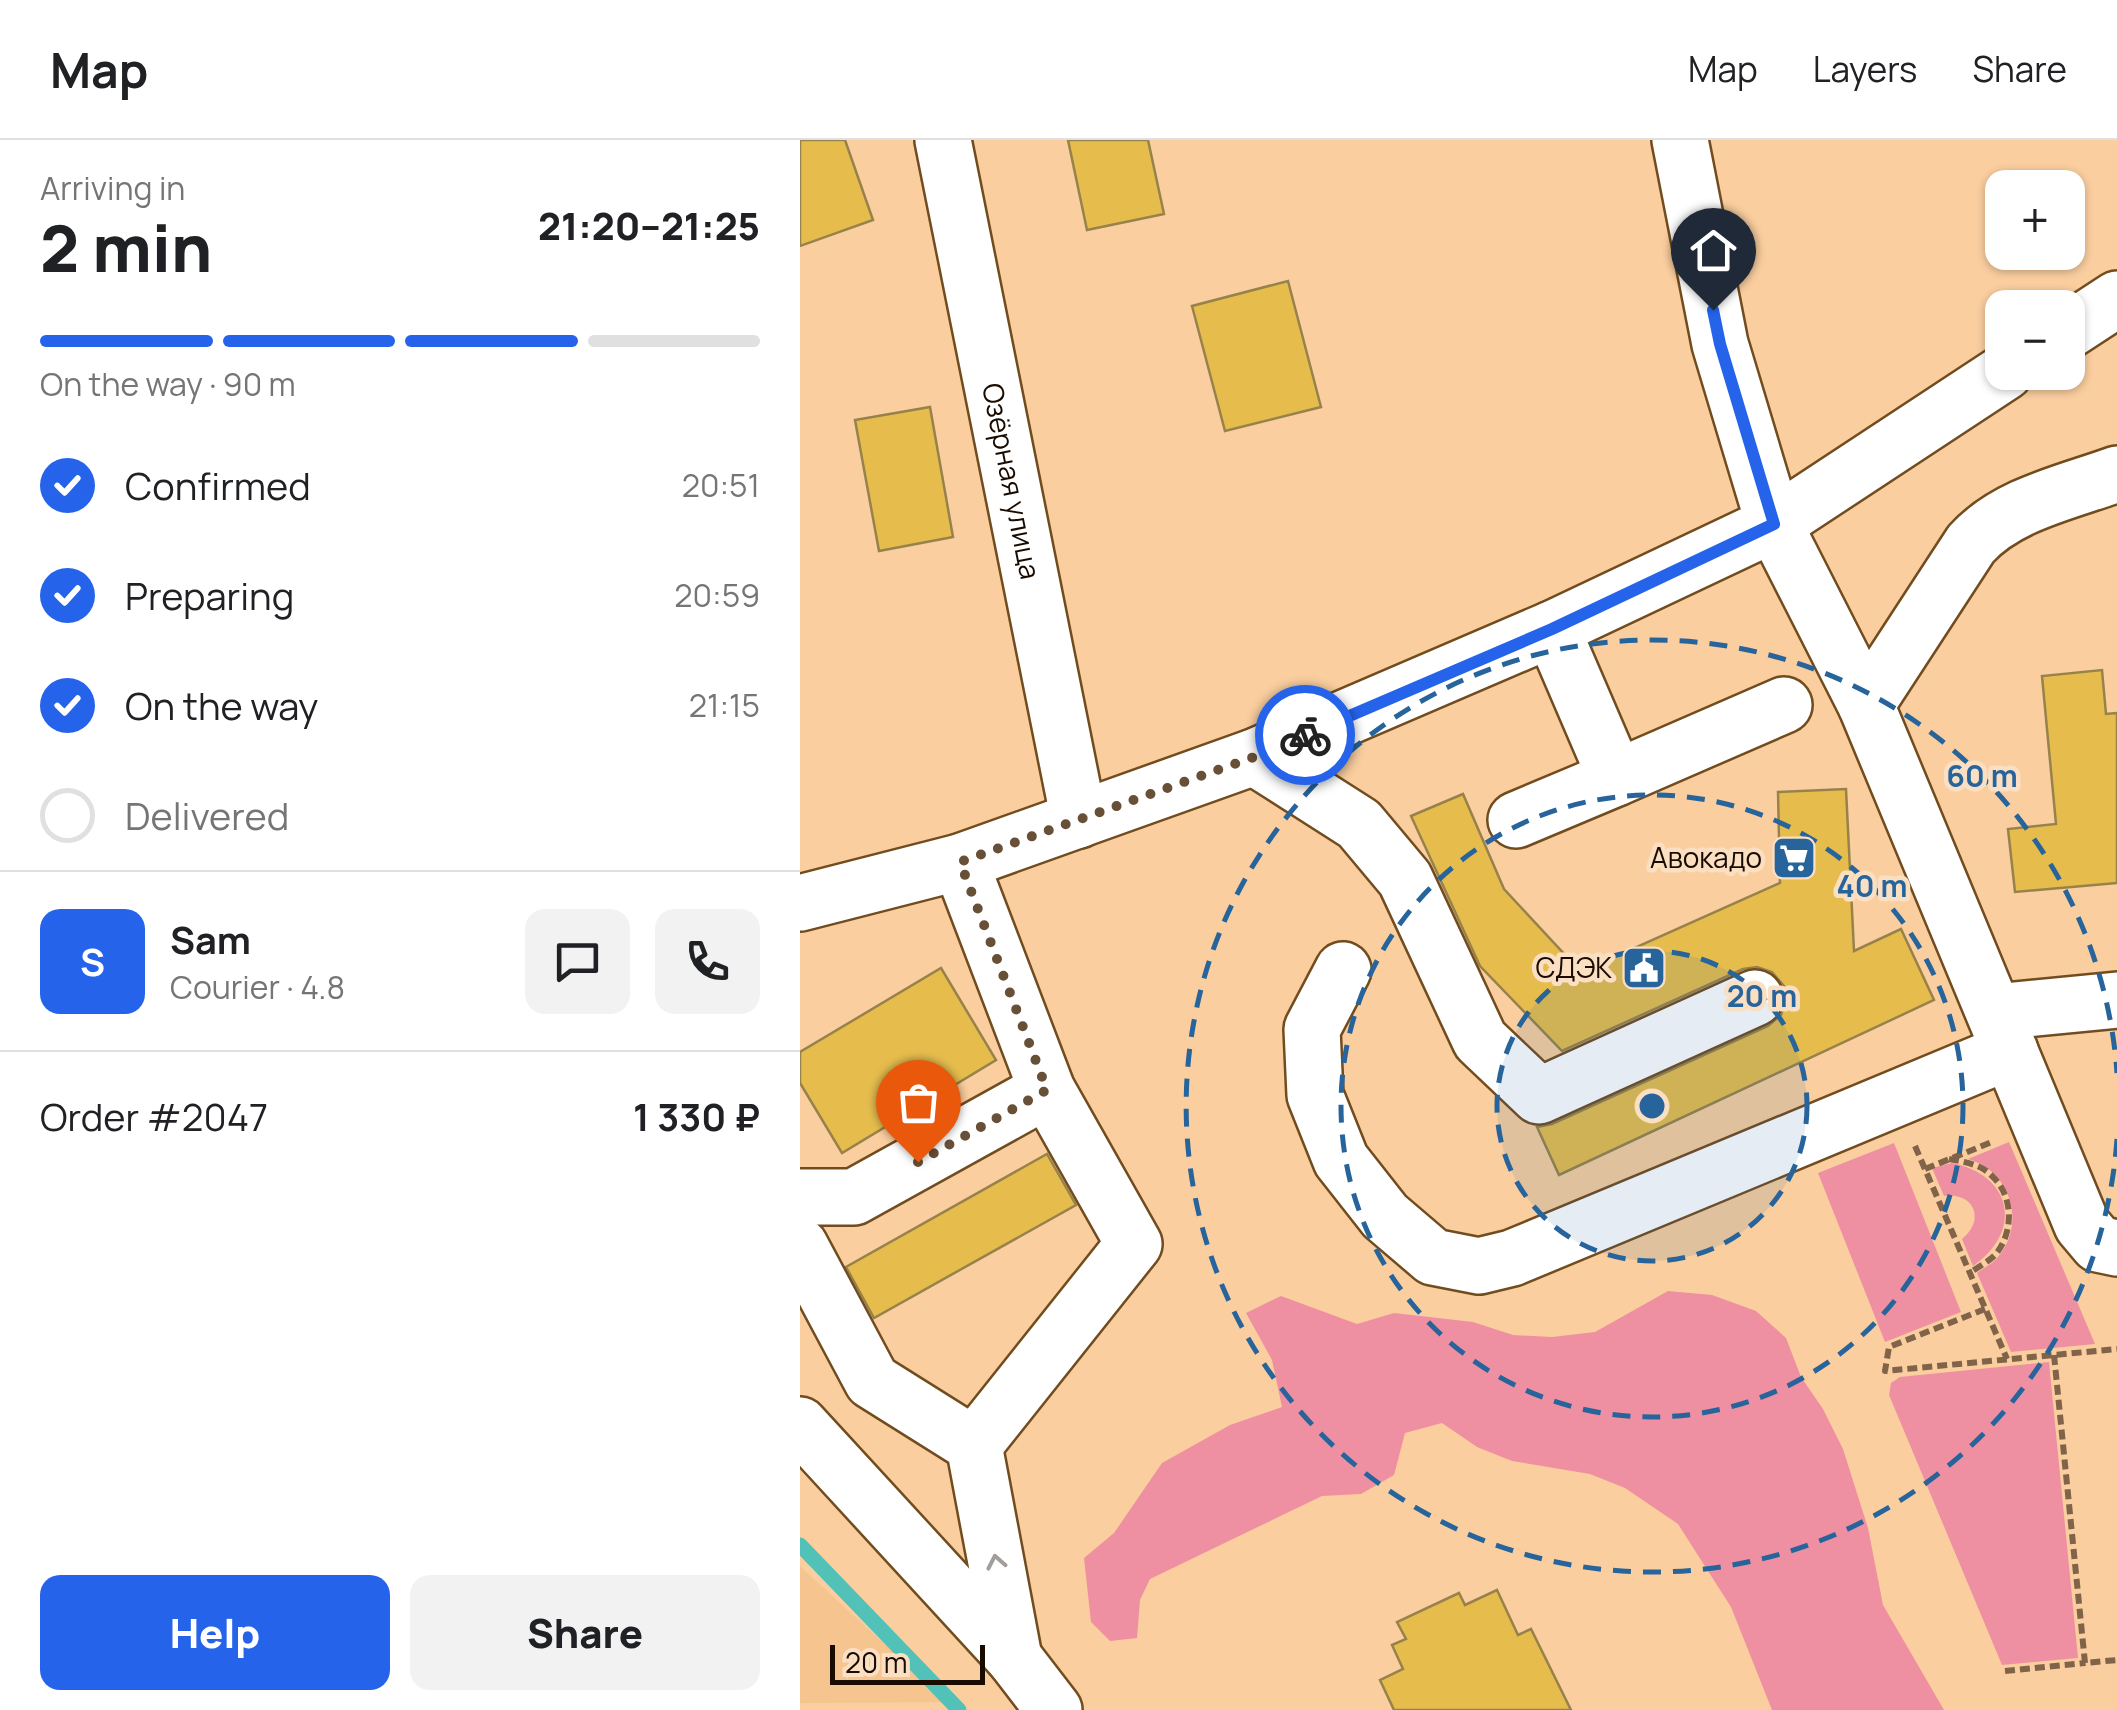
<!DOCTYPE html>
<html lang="en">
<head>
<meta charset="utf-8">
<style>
	:root { --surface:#fff; --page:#f2f2f2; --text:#202124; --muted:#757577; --line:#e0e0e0; --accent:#2563eb }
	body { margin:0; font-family:Manrope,sans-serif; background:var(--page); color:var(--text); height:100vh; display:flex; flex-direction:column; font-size:38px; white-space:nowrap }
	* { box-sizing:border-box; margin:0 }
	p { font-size:32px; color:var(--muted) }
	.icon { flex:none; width:55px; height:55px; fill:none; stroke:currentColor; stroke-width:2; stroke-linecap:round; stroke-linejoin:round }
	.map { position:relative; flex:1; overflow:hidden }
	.panel { display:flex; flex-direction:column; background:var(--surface); width:800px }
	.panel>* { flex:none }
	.controls { position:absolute; left:1185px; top:30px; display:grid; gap:20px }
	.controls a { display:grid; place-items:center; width:100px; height:100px; border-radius:20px; background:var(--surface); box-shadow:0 2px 8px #0004; font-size:50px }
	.scale { position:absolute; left:30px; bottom:25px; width:155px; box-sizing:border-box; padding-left:10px; border:5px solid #1a0b00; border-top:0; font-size:28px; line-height:35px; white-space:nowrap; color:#1a0b00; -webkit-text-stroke:8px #fadfc3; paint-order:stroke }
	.pin { position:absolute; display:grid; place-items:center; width:85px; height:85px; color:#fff; margin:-102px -42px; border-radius:50% 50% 50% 0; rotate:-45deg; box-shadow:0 0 10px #0007 }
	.pin .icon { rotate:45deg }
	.courier { position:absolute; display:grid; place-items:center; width:100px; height:100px; margin:-50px; border:8px solid #2563eb; border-radius:50%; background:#fff; color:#222; box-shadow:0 2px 12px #0007 }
	.head em { font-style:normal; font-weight:800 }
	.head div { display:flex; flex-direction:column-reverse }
	.head { display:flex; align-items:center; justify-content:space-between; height:170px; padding:0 40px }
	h1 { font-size:65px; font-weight:800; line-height:75px }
	.bar { display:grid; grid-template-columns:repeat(4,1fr); gap:15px 10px; align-content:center; height:120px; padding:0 40px }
	.bar i { height:12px; border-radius:8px; background:var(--line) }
	.bar .on { background:var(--accent) }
	.bar p { grid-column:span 4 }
	.line { display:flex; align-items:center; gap:25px; padding:0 40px; border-top:2px solid var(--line) }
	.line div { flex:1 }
	.round { display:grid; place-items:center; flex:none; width:105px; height:105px; border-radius:20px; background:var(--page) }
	ol { padding:0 40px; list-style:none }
	li { display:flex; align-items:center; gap:30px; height:110px }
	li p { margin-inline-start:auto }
	li .icon { padding:10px; border-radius:50%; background:var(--accent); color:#fff; stroke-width:4 }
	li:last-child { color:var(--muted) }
	li i { width:55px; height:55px; border:5px solid var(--line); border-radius:50% }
	.button { display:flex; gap:20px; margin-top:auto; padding:20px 40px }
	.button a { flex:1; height:115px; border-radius:20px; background:var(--accent); color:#fff; font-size:40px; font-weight:800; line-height:115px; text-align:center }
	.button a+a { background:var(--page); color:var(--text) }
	header { display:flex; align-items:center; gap:60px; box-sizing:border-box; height:140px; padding:0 50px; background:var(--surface); border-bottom:2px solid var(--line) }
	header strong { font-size:48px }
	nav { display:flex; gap:55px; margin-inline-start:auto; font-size:35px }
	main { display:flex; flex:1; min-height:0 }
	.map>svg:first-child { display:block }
	.built { fill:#f5c48f }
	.green { fill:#ee90a1 }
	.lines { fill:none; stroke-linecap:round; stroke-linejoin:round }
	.stream { stroke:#52c2b9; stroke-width:15 }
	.building { fill:#e6bd4d; stroke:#98824b; stroke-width:2.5 }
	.minor-casing { stroke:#714c1f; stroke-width:60 }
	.major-casing { stroke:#714c1f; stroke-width:60 }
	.path { stroke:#806348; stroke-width:6; stroke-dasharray:10 5; stroke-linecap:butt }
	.minor { stroke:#fff; stroke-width:55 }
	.major { stroke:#fff; stroke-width:55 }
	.oneway { stroke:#a39d99 }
	.done { stroke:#684f38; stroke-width:10; stroke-dasharray:0 18 }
	.route { stroke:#2563eb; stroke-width:12 }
	.ring { fill:none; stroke:#26649b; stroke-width:5; stroke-dasharray:18 12 }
	.labels { text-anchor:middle; stroke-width:9; stroke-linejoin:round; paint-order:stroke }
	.street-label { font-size:28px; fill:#1a0b00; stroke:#fadfc3 }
	.poi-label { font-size:28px; fill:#1a0b00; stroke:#fadfc3; text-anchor:end }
	.centre { fill:#26649b; stroke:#fadfc3; stroke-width:5 }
	.ring-label { font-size:30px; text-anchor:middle; font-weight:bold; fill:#26649b; stroke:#fadfc3; stroke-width:9; stroke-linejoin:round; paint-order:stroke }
</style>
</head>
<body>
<header>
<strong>Map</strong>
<nav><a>Map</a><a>Layers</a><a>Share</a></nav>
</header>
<main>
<section class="panel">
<div class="head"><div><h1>2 min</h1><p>Arriving in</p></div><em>21:20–21:25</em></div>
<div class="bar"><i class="on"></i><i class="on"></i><i class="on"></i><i></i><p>On the way · 90 m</p></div>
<ol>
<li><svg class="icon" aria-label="check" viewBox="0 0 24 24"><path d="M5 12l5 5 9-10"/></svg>Confirmed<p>20:51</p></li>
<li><svg class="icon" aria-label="check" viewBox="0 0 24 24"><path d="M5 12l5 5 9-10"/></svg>Preparing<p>20:59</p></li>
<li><svg class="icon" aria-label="check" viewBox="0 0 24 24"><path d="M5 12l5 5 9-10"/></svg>On the way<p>21:15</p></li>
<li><i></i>Delivered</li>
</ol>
<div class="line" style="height:180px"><b class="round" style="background:var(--accent);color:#fff">S</b><div><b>Sam</b><p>Courier · 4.8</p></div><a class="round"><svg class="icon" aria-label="chat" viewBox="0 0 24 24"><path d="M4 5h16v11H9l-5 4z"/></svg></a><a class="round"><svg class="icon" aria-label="phone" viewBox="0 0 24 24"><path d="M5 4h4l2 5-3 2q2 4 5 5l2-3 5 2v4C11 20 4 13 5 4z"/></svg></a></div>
<div class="line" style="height:130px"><div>Order #2047</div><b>1 330 ₽</b></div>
<div class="button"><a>Help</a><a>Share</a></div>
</section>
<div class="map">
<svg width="1317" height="1570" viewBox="0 0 1317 1570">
	<rect width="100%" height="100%" fill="#face9f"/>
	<!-- built -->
	<path class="built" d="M0,1426L6,1432L148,1562L0,1563Z"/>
	<!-- green -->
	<g class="green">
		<path d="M1209,1002L1295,1204L1211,1212L1177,1133C1183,1128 1192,1124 1197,1118C1227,1084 1211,1031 1168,1019Z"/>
		<path d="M1094,1003L1161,1172L1085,1202L1018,1033Z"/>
		<path d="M1152,1023C1212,1035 1224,1091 1173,1126L1162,1099C1186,1080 1174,1052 1144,1056L1132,1028Z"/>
		<path d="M868,1151L912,1155L956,1171L986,1198L1001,1237L1023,1269L1043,1309L1068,1388L1083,1465L1144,1570H972L931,1467L878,1384L825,1348L790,1334L712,1321L677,1307L642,1283L605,1293L594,1335L561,1354L522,1356L350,1439L340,1460L337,1498L310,1501L291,1482L284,1418L314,1393L362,1323L430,1285L482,1267L472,1220L446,1173L481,1156L557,1184L594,1173L673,1182L713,1195L752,1197L795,1192Z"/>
		<path d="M1249,1222L1278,1518L1202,1525L1089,1255L1091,1243L1100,1237Z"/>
	</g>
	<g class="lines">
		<!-- stream -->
		<path class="stream" d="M0,1405L159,1570"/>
	</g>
	<!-- building -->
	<g class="building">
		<path d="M0,0H45L73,80L0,106Z"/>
		<path d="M268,0H348L364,74L287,90Z"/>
		<path d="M488,141L521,267L425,291L392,166Z"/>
		<path d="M130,267L153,397L79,411L55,280Z"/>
		<path d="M1302,530L1306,574L1317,573V743L1215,752L1208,689L1256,684L1242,536Z"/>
		<path d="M1046,649L1054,811L1101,789L1134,860L759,1035L737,987L752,984L968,886L981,875L986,860L984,846L972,832L957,827L943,829L762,911L680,826L611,676L663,654L704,749L781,832L980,743L978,652Z"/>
		<path d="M141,828L196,920L42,1013L0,943V912Z"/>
		<path d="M247,1014L276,1065L74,1178L46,1127Z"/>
		<path d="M697,1450L718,1495L731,1489L771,1570H594L580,1540L603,1529L592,1505L606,1499L597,1482L659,1453L665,1465Z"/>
	</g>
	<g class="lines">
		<defs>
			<g id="minor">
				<path id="s1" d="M143,0L279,680"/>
				<path d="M880,0L920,204L974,384L1066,565L1282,1085L1298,1104L1317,1108"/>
				<path d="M1268,191L1317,159"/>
				<path d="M1066,565L1171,404C1207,364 1268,352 1317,334"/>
				<path d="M454,617L559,684L605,739L680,900L739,956L955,858"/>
				<path d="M816,638L984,565"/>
				<path d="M716,680L816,638L752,489"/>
				<path d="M160,722L247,950L334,1104L174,1305"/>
				<path d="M0,763L160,722L454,617L752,489L974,384L1205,232"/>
				<path d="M543,830L512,889L515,955L541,1020L585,1076L633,1117L679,1126L712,1118L1210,911"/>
				<path d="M1194,872L1317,860"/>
				<path d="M0,1057H54L247,950"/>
				<path d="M0,1106L72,1241L174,1305L214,1518"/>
			</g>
			<path id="major" d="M0,1285L214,1518L254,1570"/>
		</defs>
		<!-- minor casing -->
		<use href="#minor" class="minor-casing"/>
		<!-- major casing -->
		<use href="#major" class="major-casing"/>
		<!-- path -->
		<g class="path">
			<path d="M1115,1006L1207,1219"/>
			<path d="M1149,1019C1164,1022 1181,1024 1192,1036C1214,1056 1214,1093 1195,1115C1188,1122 1177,1128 1169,1133"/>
			<path d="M1125,1029L1192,1002"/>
			<path d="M1185,1169L1089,1207L1085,1231L1317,1209"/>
			<path d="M1254,1215L1285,1523L1317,1520"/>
			<path d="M1205,1531L1285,1523"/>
		</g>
		<!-- minor -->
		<use href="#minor" class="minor"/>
		<!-- major -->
		<use href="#major" class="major"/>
	</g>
	<!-- one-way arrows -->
	<defs><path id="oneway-chevron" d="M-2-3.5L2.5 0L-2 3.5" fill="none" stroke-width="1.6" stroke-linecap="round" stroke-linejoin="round" transform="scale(2.5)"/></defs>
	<use class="oneway" href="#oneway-chevron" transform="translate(196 1422) rotate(-101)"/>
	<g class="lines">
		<!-- done -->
		<path class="done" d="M118,1022L247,950L160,722L454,617L505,595"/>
		<!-- route -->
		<path class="route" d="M505,595L752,489L974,384L920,204L913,170"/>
	</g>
	<!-- distance rings -->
	<circle cx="852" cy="966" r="155" fill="#26649b" fill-opacity=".12"/>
	<g class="ring">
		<circle cx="852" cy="966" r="155"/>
		<circle cx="852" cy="966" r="311"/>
		<path d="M1317 999A466 466 0 1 1 1317 933"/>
	</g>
	<!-- icons -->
	<defs>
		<symbol id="supermarket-square" viewBox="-11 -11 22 22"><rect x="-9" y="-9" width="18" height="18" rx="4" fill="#26649b" stroke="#fadfc3"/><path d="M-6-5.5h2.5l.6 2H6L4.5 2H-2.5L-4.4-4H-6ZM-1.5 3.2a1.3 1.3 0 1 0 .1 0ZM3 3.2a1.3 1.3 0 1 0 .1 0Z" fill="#fff"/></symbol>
		<symbol id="civic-square" viewBox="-11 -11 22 22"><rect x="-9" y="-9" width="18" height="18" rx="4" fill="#26649b" stroke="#fadfc3"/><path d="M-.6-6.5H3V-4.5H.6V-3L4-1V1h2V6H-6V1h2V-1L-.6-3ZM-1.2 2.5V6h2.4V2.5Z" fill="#fff"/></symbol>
	</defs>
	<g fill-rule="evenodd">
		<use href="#supermarket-square" x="969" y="693" width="50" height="50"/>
		<use href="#civic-square" x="819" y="803" width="50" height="50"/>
	</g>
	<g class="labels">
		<!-- street labels -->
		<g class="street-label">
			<text dy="10" stroke="none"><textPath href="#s1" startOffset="348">Озёрная улица</textPath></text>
		</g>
		<!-- poi labels -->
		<g class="poi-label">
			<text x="962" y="728">Авокадо</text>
			<text x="812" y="838">СДЭК</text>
		</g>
	</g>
	<circle cx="852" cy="966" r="15" class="centre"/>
	<g class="ring-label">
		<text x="1182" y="647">60 m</text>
		<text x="1072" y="757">40 m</text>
		<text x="962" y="867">20 m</text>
	</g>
</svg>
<div class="controls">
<a>+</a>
<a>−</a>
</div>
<div class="scale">20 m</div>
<div class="pin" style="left:118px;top:1022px;background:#ea580c"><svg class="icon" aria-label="bag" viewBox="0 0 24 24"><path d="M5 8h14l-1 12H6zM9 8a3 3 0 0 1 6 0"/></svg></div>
<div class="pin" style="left:913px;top:170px;background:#1f2937"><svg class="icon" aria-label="home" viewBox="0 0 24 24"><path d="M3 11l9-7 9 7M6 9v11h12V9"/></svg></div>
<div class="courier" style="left:505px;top:595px"><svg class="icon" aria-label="bike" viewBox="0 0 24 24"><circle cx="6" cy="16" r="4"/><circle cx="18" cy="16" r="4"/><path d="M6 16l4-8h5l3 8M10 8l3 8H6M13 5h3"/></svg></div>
</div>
</main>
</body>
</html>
